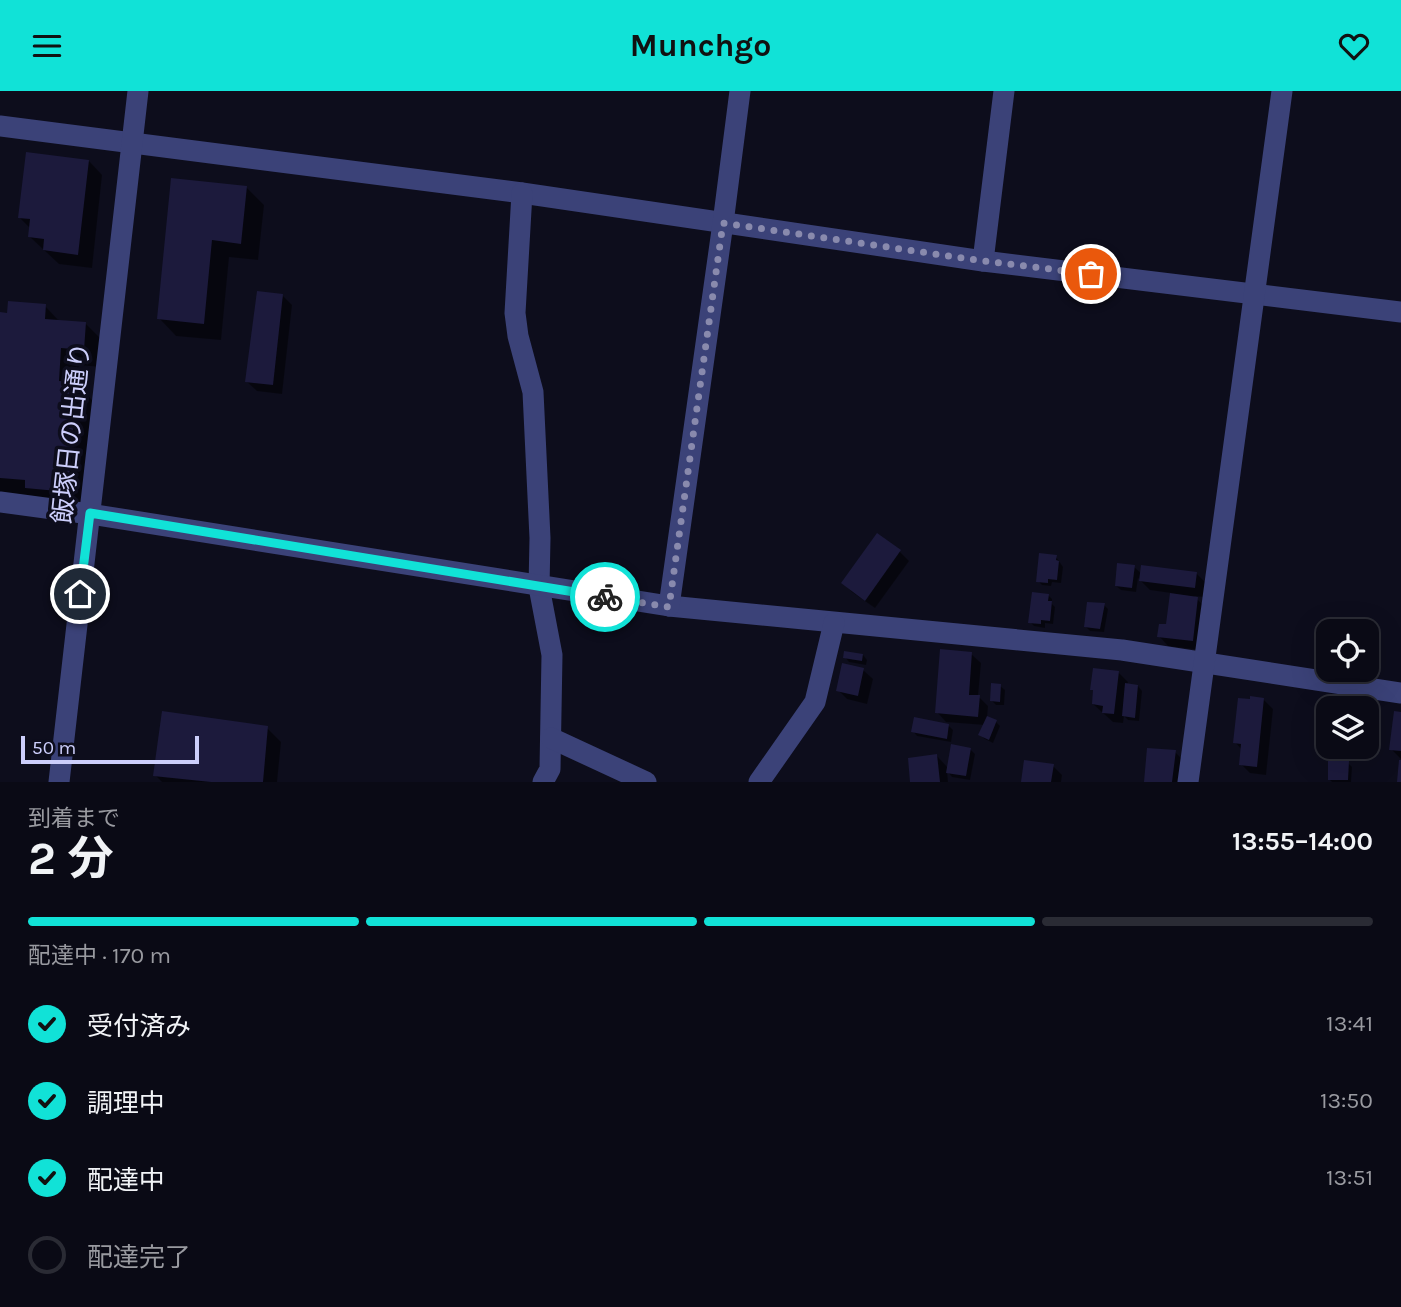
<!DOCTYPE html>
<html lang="ja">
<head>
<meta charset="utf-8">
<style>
	:root { --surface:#0a0a15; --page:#181822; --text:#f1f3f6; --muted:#999aa0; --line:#2a2b34; --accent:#11e2d7 }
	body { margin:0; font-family:Karla,"Noto Sans JP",sans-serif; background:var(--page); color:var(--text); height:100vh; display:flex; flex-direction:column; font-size:26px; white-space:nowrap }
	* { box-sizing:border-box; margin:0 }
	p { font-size:23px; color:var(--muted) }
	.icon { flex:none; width:38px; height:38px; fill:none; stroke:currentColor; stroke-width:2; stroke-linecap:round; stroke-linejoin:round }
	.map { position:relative; height:691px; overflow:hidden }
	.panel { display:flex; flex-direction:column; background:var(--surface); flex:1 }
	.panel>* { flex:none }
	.fabs { position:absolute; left:1316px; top:528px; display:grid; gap:14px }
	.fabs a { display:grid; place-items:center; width:63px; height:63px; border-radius:14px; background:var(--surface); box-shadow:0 7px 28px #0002,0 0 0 2px var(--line); font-size:35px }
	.scale { position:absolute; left:21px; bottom:18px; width:178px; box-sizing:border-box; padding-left:7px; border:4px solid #cccefb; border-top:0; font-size:19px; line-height:24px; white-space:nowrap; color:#cccefb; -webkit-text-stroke:5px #0d0d1c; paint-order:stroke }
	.pin { position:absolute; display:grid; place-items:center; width:60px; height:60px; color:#fff; margin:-30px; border:4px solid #fff; border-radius:50%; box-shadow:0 2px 7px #0007 }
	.courier { position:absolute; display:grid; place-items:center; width:70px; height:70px; margin:-35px; border:5px solid #11e2d7; border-radius:50%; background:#fff; color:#222; box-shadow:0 2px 9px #0007 }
	.head em { font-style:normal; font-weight:700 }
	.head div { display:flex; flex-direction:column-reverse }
	.head { display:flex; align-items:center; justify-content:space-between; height:119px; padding:0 28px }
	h1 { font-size:46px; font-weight:700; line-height:52px }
	.bar { display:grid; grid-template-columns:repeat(4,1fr); gap:10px 7px; align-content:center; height:84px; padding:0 28px }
	.bar i { height:9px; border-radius:5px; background:var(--line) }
	.bar .selected { background:var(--accent) }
	.bar p { grid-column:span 4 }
	ol { padding:0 28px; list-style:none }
	li { display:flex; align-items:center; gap:21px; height:77px }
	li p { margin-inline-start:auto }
	li .icon { padding:7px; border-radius:50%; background:var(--accent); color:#111; stroke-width:4 }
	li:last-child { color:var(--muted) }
	li i { width:38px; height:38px; border:4px solid var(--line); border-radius:50% }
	header { display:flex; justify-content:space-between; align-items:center; height:91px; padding:0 28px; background:var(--accent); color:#111; font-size:32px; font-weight:700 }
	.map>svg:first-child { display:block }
	.shadow { fill:#0007 }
	.building { fill:#1c1a3c }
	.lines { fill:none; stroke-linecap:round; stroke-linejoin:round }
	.minor { stroke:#3b4278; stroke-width:21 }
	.done { stroke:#898aad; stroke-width:7; stroke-dasharray:0 12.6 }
	.route { stroke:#11e2d7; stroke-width:9 }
	.labels { text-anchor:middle; stroke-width:7; stroke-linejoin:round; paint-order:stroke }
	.street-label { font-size:26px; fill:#cccefb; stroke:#0d0d1c }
</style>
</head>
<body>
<header><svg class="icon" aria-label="menu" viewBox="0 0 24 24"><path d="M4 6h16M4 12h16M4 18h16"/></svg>Munchgo<svg class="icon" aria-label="heart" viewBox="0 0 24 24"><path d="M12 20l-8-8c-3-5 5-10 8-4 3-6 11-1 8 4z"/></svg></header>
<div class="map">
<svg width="1401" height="691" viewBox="0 0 1401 691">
	<rect width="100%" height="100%" fill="#0d0d1c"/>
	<!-- shadow -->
	<g class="shadow">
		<path d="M89,70L102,84L92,177L59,173L30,146L31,138L20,127Z"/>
		<path d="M246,96L264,114L258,169L229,166L221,249L176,245L159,227Z"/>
		<path d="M283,205L292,214L282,303L257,300L247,291Z"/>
		<path d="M45,215L60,231L85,232L103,250L101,276L79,274L77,294L94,311L86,418L0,403V232L9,224Z"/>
		<path d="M899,460L909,470L875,517L852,501L843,492Z"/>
		<path d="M1056,466L1063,476L1061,492L1052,491L1051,495L1042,494L1038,490Z"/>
		<path d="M1134,476L1142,483H1197L1206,492L1204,506L1194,505L1206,517L1201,559L1168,555L1159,545L1168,535L1171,502L1150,499L1138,487L1136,501L1121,499L1116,495Z"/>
		<path d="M1048,504L1052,508V513L1055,516L1053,533L1045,532V537L1034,535L1030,531Z"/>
		<path d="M1104,514L1108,518L1104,541L1090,540L1086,536Z"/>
		<path d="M971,563L981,572L978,605L988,615L987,627L996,631L1000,635L993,652L985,648L980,644L985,634L946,631L937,621Z"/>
		<path d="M863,564L867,569L866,574L849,571L845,566Z"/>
		<path d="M863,579L873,588L867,613L847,608L838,599Z"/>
		<path d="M1118,581L1128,591L1127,594L1138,595L1142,600L1139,630L1128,629L1124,625L1123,632L1113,631L1093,613L1095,601L1092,598Z"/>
		<path d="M1000,595L1005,599L1004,614H996L992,610Z"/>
		<path d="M1263,608L1273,618L1266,684L1250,682L1241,673L1242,659L1235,651Z"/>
		<path d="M1367,618L1375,627L1370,657L1367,656Z"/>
		<path d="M1401,623V668L1391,658Z"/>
		<path d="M949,635L953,639L951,651L917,645L913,640Z"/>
		<path d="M267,637L281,651L277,691H162L155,684Z"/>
		<path d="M970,658L975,663L970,689L952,686L947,680L948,691H912L910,668L937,665L948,677Z"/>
		<path d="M1149,659L1175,661L1184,670L1182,691H1145Z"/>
		<path d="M1025,671L1053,675L1062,684L1061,691H1023Z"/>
		<path d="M1348,672L1352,676L1351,691H1332L1329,688Z"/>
	</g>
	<!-- building -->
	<g class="building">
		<path d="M26,61L89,69L78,164L43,159L44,148L28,146L30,128L18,127Z"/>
		<path d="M171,87L247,95L241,153L212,149L204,233L157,228Z"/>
		<path d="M257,200L283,203L273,294L245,291Z"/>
		<path d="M8,210L46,213L45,228L86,231L84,259L61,257L59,290L77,291L68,401L25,397V389L0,387V221L7,222Z"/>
		<path d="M877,442L901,459L865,510L841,492Z"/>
		<path d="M1039,462L1057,464L1056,469L1059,470L1057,489L1048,488V492L1036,491Z"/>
		<path d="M1117,472L1135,474L1132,497L1115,495Z"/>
		<path d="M1141,474L1197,481L1195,497L1139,490Z"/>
		<path d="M1032,501L1049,503L1048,510H1052L1050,530L1041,529V533L1028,532Z"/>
		<path d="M1170,502L1198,506L1193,550L1157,546L1159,533H1166Z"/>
		<path d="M1087,511L1105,512L1100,538L1084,536Z"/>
		<path d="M940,558L972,561L969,604H980L978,626L935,622Z"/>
		<path d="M844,560L863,563L862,570L843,567Z"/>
		<path d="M842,572L864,577L858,605L836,600Z"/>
		<path d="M1093,577L1119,580L1114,623L1102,622L1103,615L1092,613L1093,599H1090Z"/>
		<path d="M991,592L1001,593L1000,611L990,610Z"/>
		<path d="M1125,592L1138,594L1135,627L1122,625Z"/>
		<path d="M1250,605L1264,607L1257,676L1239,674L1241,653L1233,652L1238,607L1250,608Z"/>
		<path d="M1341,611L1371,616V618H1340Z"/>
		<path d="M162,620L268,635L263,691H211L153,685Z"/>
		<path d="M1394,620L1401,621V660L1389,659Z"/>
		<path d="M987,625L997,629L989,649L978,644Z"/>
		<path d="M914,626L949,633L947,648L911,641Z"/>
		<path d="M951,653L971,657L966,685L946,682Z"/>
		<path d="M1147,657L1176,659L1172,691H1144Z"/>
		<path d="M937,663L940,691H910L908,667Z"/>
		<path d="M1024,669L1054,673L1051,691H1021Z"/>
		<path d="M1399,669H1401V691H1397Z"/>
		<path d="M1328,670H1349L1348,689H1328Z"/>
	</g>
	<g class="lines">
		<!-- minor -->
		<g class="minor">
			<path d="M0,35L522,102L983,170L1401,221"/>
			<path d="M522,102L515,222L518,245L533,301L540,447L539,496L552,564L550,678L543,691"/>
			<path d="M983,170L1004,0"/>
			<path d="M0,411L90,423L669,515L1122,559L1401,602"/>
			<path d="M669,515L723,132L740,0"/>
			<path d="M551,647L646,691"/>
			<path d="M59,691L138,0"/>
			<path d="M759,691L815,611L834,532"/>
			<path d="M1188,691L1282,0"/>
		</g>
	</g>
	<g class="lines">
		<!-- done -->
		<path class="done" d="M605,506L669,516L723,132L983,170L1091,183"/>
		<!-- route -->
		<path class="route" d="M80,503L90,422L605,506"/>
	</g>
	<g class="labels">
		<!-- street labels -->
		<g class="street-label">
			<text transform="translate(71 342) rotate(-84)" y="9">飯塚日の出通り</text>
		</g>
	</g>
</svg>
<div class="fabs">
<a><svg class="icon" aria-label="locate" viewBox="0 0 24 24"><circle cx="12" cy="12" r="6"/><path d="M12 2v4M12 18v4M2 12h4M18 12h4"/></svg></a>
<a><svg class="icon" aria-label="layers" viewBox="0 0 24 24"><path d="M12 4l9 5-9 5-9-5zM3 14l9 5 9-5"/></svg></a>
</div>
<div class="scale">50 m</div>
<div class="pin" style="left:1091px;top:183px;background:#ea580c"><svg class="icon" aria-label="bag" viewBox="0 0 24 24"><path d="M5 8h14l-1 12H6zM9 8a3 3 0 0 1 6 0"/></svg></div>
<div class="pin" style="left:80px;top:503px;background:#1f2937"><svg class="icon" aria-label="home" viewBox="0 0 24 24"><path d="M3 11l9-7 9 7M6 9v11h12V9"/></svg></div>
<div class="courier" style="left:605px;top:506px"><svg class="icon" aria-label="bike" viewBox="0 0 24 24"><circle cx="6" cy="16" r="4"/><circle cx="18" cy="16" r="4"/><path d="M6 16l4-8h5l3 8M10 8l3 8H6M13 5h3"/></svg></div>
</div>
<section class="panel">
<div class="head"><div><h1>2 分</h1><p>到着まで</p></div><em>13:55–14:00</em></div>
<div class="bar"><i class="selected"></i><i class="selected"></i><i class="selected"></i><i></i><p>配達中 · 170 m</p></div>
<ol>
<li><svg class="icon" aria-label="check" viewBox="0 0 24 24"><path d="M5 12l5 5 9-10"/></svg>受付済み<p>13:41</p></li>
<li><svg class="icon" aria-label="check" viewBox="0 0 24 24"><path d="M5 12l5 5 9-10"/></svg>調理中<p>13:50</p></li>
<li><svg class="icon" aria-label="check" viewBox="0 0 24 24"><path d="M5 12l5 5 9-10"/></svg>配達中<p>13:51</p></li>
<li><i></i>配達完了</li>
</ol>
</section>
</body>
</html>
